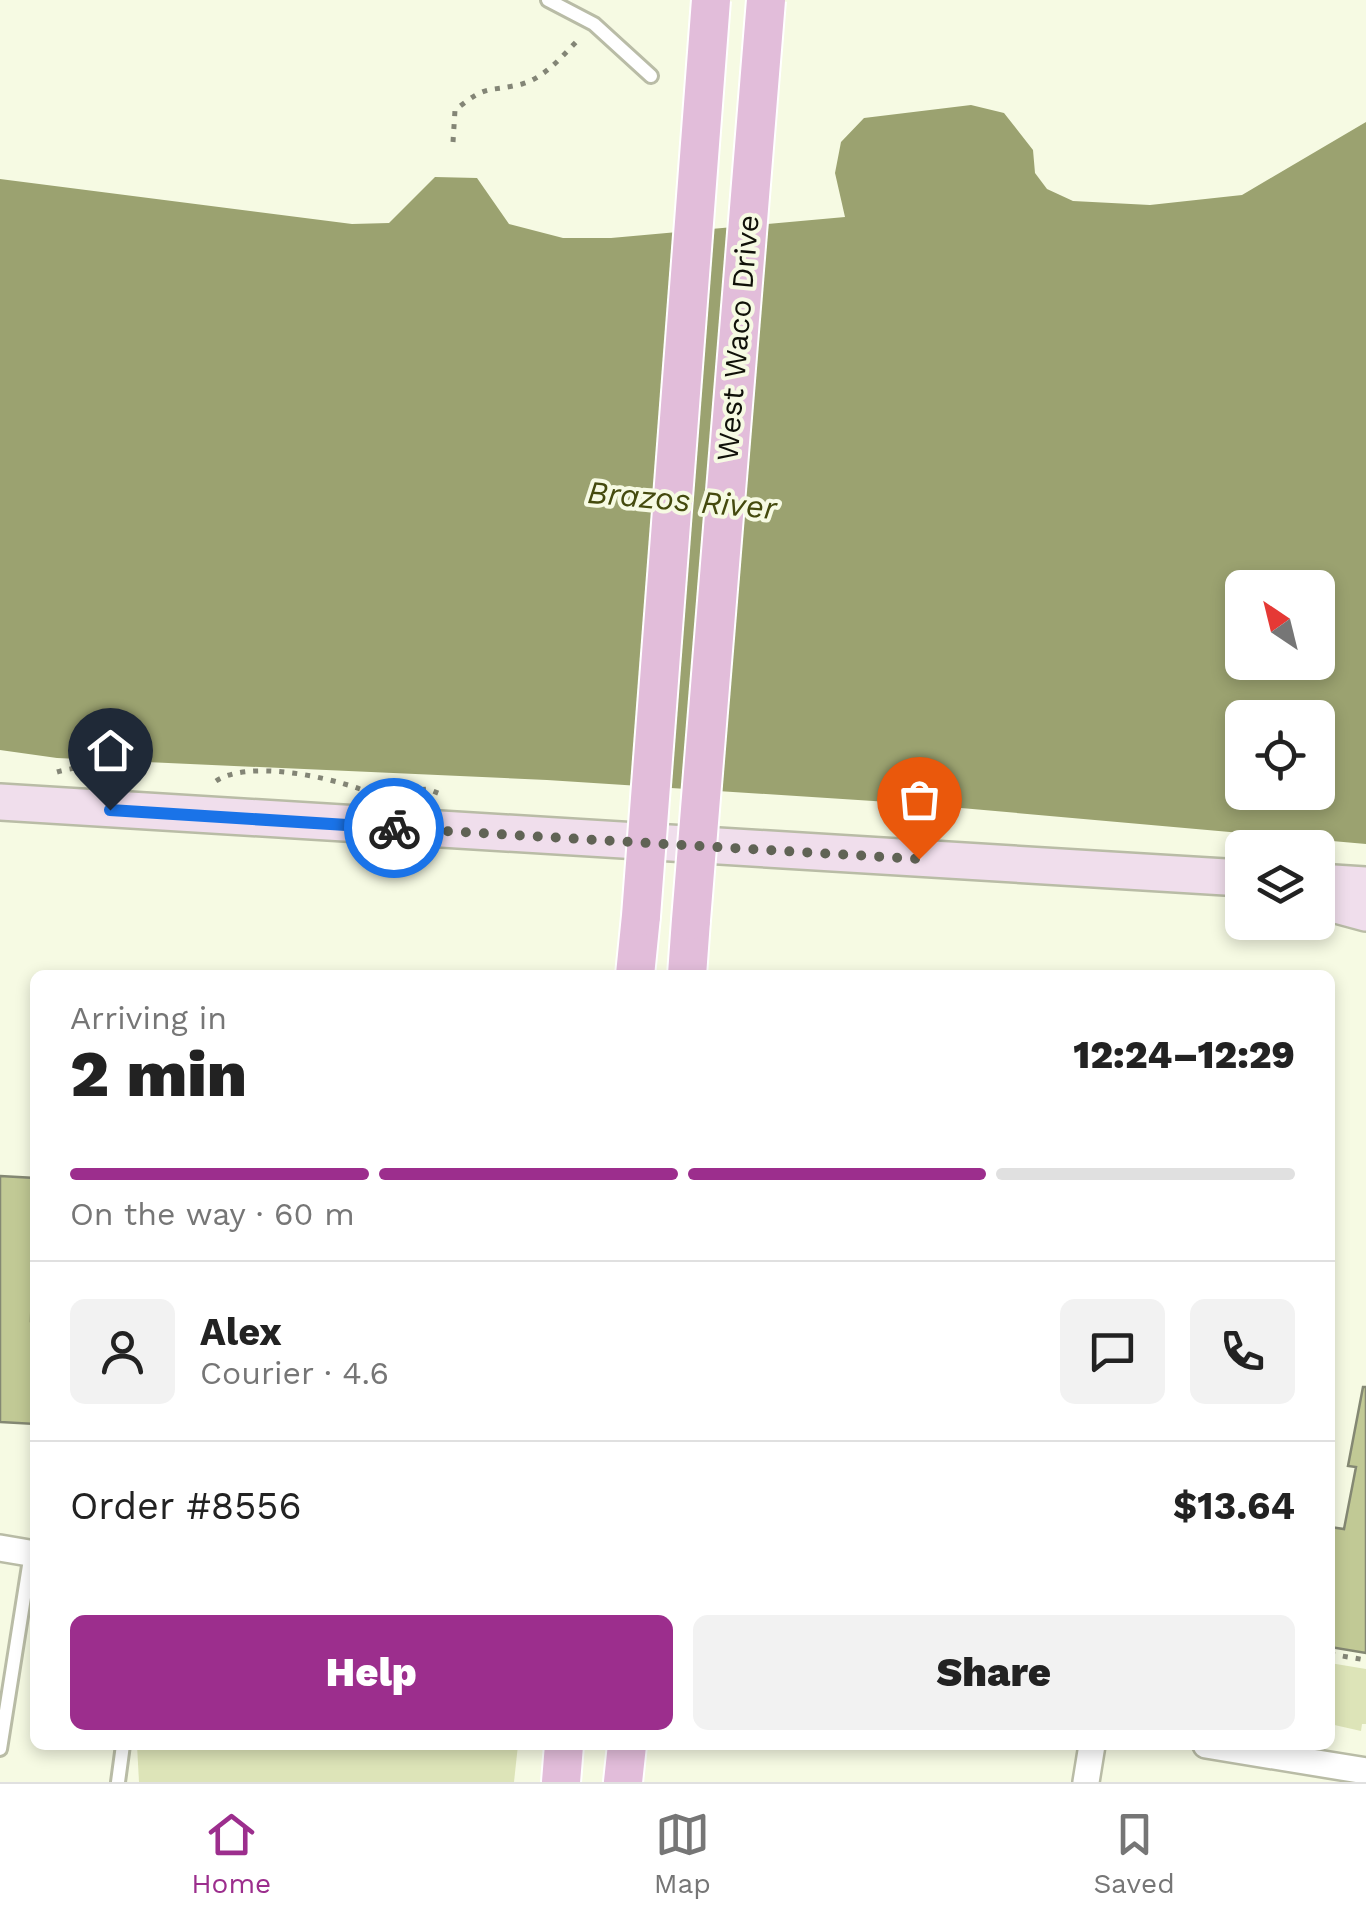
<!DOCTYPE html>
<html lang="en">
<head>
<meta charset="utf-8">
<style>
	:root { --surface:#fff; --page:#f2f2f2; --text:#222; --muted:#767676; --line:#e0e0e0; --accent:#9c2e8d }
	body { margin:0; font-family:"Work Sans",sans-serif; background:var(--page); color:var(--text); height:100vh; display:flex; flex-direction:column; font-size:38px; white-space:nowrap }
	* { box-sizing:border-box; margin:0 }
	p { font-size:32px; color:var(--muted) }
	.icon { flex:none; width:55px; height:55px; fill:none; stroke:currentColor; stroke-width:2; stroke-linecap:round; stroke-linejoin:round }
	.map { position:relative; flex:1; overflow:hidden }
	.panel { position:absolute; left:30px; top:970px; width:1305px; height:780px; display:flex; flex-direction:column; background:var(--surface); border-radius:15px; box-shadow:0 5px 15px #0003 }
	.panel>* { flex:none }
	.needle { width:65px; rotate:325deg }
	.controls { position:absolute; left:1225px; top:570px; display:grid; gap:20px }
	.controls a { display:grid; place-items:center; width:110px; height:110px; border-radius:15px; background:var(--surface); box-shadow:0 5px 15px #0003; font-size:50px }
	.pin { position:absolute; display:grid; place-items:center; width:85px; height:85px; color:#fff; margin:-102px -42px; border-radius:50% 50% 50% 0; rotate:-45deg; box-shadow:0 0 10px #0007 }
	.pin .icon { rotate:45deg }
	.courier { position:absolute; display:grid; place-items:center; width:100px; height:100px; margin:-50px; border:8px solid #1a73e8; border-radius:50%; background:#fff; color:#222; box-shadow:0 2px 12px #0007 }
	.summary em { font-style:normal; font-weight:800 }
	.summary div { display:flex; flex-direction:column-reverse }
	.summary { display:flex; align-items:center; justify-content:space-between; height:170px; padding:0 40px }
	h1 { font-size:65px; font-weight:800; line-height:75px }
	.bar { display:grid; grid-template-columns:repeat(4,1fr); gap:15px 10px; align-content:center; height:120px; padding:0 40px }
	.bar i { height:12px; border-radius:8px; background:var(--line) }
	.bar .selected { background:var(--accent) }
	.bar p { grid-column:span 4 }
	.line { display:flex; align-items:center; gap:25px; padding:0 40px; border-top:2px solid var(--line) }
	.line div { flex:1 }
	.round { display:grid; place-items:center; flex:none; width:105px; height:105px; border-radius:15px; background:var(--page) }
	.button { display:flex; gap:20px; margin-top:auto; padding:20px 40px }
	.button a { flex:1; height:115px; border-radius:15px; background:var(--accent); color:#fff; font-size:40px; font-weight:800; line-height:115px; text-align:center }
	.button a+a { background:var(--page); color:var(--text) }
	.tabs { display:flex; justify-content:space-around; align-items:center; height:140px; border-top:2px solid var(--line); background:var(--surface); font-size:28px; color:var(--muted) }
	.tabs a { display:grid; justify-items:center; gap:5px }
	.tabs .selected { color:var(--accent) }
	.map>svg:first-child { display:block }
	.green { fill:#dde4b8 }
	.water { fill:#9ba270; fill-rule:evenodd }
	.building { fill:#c1c995; stroke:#848873; stroke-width:2.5 }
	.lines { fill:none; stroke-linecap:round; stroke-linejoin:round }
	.lane-casing { stroke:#b9bca6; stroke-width:18 }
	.street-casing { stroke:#b9bca6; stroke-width:30 }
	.secondary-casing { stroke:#b9bca6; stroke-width:40 }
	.primary-casing { stroke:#fff; stroke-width:42 }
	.path { stroke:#838576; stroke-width:5; stroke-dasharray:5 8; stroke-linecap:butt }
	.lane { stroke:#fff; stroke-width:12 }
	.street { stroke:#fff; stroke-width:25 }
	.secondary { stroke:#f0deec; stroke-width:35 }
	.primary { stroke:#e2bdda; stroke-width:38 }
	.primary-bridge-casing { stroke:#fff; stroke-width:42; stroke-linecap:butt }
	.primary-bridge { stroke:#e2bdda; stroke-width:38 }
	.done { stroke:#606355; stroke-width:10; stroke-dasharray:0 18 }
	.route { stroke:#1a73e8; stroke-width:12 }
	.labels { text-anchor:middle; stroke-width:8; stroke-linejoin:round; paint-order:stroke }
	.street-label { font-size:30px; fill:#101109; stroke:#f6fae3 }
	.water-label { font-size:32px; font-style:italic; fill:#444a0d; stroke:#f6fae3 }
</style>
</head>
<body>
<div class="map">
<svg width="1366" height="1782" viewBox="0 0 1366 1782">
	<rect width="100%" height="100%" fill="#f6fae3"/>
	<!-- green -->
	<g class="green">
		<path d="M1330,1663L1366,1669V1724H1362L1361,1731L1330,1724Z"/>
		<path d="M137,1745H518L514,1782H139Z"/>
	</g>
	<!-- water -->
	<path class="water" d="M971,105L1004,113L1033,150L1035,173L1047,189L1073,201L1150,205L1242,195L1366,122V844L904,803L547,780L57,758L0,750V179L352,224L389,223L435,177L477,178L509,224L563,238H611L845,217L835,173L841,142L864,118ZM1242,588H1318V662H1242ZM1242,718H1318V792H1242Z"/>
	<!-- building -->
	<g class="building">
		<path d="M0,1176L35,1178L31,1321H35V1424L0,1422Z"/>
		<path d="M1363,1387H1366V1653L1330,1647V1527L1344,1529L1356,1467L1348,1466Z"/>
	</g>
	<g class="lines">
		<defs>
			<g id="lane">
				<path d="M548,0L594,24L651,76"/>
				<path d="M0,1749L31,1553"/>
				<path d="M118,1782L123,1745"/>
			</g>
			<g id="street">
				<path d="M0,1548L35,1554"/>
				<path d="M1206,1745L1366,1771"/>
				<path d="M1086,1782L1092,1745"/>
			</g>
			<g id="secondary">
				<path d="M0,802L1242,878"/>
				<path d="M1318,882L1366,885"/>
				<path d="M1318,900L1366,913"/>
			</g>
			<g id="primary">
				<path d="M635,975L641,916"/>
				<path d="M687,975L691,920"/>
				<path d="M561,1782L564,1745"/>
				<path d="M623,1782L627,1745"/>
			</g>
		</defs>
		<!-- lane casing -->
		<use href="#lane" class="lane-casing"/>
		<!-- street casing -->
		<use href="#street" class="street-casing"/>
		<!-- secondary casing -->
		<use href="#secondary" class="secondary-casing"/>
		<!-- primary casing -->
		<use href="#primary" class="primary-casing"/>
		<!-- path -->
		<g class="path">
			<path d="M453,142L455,110C489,83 485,93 522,84C546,77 563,55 580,38"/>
			<path d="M57,772C77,766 105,765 124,775"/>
			<path d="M216,781C248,760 324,776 360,789"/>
			<path d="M395,791L428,789L443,795"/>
			<path d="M1330,1654L1366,1660"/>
		</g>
		<!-- lane -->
		<use href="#lane" class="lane"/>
		<!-- street -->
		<use href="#street" class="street"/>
		<!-- secondary -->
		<use href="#secondary" class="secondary"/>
		<!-- primary -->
		<use href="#primary" class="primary"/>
		<defs>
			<g id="primary-bridge">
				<path d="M641,916L711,0"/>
				<path d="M691,920L766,0"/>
			</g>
		</defs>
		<!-- primary-bridge casing -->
		<use href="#primary-bridge" class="primary-bridge-casing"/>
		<!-- primary-bridge -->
		<use href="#primary-bridge" class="primary-bridge"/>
	</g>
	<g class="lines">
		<!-- done -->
		<path class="done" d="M394,828L919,859"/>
		<!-- route -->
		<path class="route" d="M110,810L394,828"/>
	</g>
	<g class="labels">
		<!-- street labels -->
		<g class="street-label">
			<text transform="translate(738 338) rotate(-85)" y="10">West Waco Drive</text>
		</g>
		<!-- water labels -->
		<g class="water-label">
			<text transform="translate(682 500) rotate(5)" y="11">Brazos River</text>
		</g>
	</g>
</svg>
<div class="controls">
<a><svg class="needle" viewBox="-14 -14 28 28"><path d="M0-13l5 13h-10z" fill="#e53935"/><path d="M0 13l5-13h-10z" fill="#767676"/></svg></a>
<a><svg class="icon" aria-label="locate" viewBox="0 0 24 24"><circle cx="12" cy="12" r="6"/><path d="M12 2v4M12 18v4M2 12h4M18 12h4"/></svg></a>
<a><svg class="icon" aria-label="layers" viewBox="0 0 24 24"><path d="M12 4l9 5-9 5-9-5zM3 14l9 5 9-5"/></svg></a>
</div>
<div class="pin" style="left:919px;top:859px;background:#ea580c"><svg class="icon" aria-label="bag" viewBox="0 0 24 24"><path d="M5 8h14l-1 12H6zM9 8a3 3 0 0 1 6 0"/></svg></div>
<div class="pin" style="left:110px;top:810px;background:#1f2937"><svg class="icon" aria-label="home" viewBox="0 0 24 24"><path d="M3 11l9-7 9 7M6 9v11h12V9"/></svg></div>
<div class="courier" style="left:394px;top:828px"><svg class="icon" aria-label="bike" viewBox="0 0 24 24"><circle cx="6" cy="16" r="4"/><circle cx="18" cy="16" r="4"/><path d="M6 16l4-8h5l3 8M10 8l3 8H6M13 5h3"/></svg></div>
<section class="panel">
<div class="summary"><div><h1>2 min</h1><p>Arriving in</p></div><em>12:24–12:29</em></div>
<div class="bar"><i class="selected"></i><i class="selected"></i><i class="selected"></i><i></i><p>On the way · 60 m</p></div>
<div class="line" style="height:180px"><a class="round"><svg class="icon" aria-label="person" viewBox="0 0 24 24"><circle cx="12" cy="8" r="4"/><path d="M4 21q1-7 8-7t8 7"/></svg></a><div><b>Alex</b><p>Courier · 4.6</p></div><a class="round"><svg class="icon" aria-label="chat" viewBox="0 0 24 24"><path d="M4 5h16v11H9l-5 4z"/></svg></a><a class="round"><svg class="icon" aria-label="phone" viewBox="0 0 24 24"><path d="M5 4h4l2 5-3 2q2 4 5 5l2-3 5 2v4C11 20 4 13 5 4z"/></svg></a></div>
<div class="line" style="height:130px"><div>Order #8556</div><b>$13.64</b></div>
<div class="button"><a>Help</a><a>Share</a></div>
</section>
</div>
<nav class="tabs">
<a class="selected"><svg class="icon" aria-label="home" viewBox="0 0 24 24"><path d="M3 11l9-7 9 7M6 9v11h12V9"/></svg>Home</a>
<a><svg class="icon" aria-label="map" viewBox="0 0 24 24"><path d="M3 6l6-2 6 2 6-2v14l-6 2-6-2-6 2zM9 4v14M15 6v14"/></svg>Map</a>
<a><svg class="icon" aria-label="saved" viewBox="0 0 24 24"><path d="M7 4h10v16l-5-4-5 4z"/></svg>Saved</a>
</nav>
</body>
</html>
